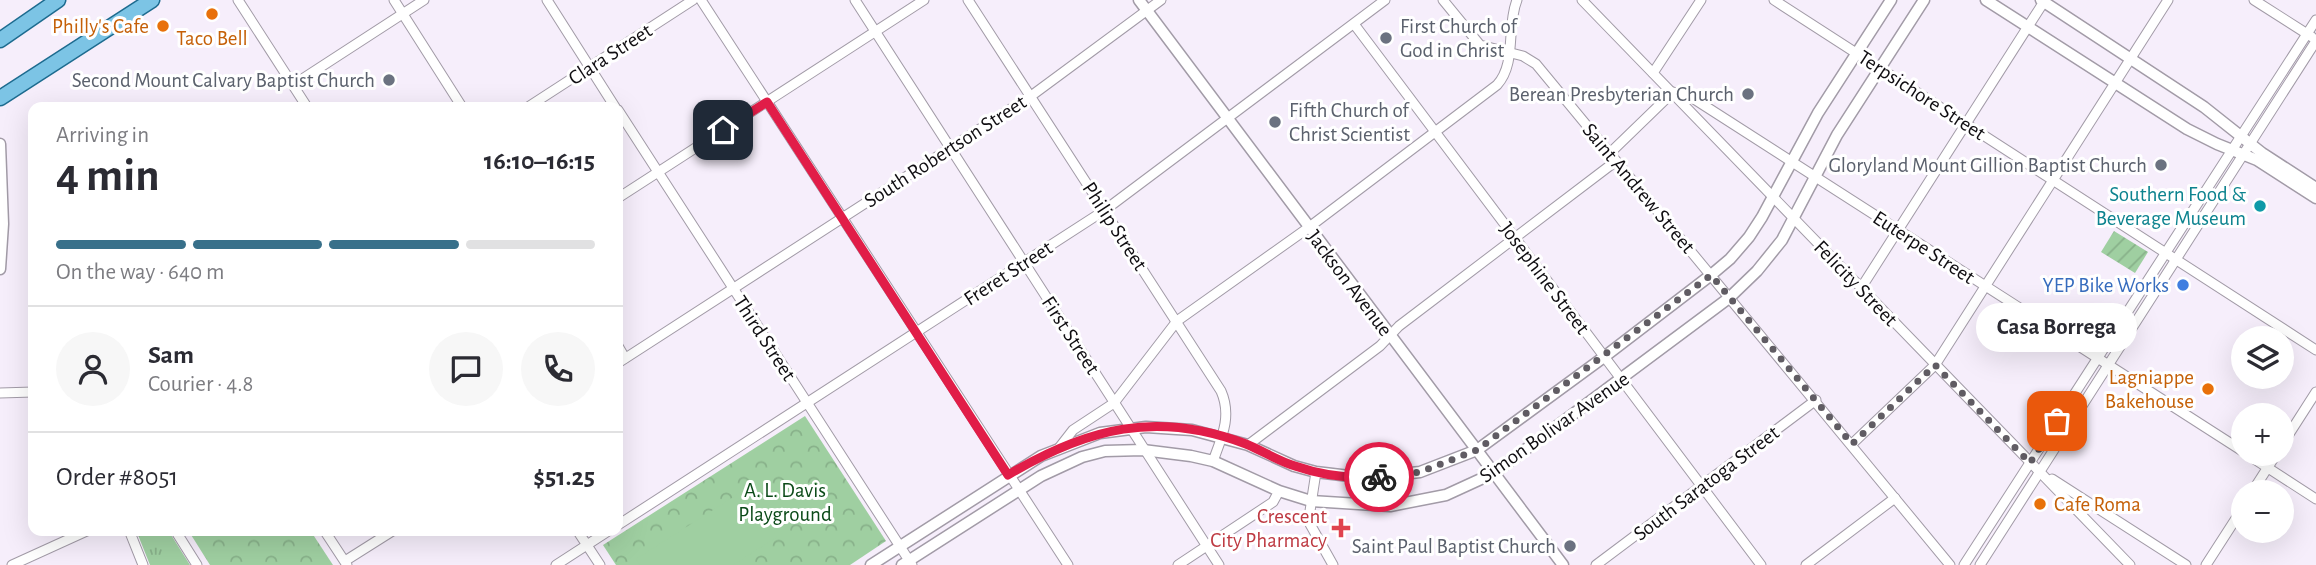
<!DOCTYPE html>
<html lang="en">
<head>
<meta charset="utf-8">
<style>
	:root { --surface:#fff; --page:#f7f7f7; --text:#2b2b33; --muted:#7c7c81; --line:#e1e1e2; --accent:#38708a }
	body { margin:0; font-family:"Alegreya Sans",sans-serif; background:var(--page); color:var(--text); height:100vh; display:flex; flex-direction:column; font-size:26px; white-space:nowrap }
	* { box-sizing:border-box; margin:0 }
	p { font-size:23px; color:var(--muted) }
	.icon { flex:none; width:38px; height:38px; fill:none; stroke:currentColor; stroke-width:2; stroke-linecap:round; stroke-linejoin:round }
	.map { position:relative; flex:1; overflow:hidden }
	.details { position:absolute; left:28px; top:102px; width:595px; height:434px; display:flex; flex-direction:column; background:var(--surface); border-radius:14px; box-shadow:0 7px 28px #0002 }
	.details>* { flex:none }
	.controls { position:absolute; left:2231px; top:326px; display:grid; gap:14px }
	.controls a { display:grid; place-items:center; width:63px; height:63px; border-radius:50%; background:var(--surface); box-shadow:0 7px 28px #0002; font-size:35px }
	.pin { position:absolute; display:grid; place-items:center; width:60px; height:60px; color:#fff; margin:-30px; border-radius:14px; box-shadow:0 4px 10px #0006 }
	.courier { position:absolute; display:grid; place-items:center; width:70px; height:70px; margin:-35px; border:5px solid #e11d48; border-radius:50%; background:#fff; color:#222; box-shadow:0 2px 9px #0007 }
	.bubble { position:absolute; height:49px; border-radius:24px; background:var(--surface); box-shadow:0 7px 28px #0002; font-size:23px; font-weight:600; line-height:49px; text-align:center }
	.summary em { font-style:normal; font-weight:600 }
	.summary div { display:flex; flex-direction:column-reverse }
	.summary { display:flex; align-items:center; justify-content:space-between; height:119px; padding:0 28px }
	h1 { font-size:46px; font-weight:600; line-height:52px }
	.bar { display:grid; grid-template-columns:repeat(4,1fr); gap:10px 7px; align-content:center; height:84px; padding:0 28px }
	.bar i { height:9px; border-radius:5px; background:var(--line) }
	.bar .active { background:var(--accent) }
	.bar p { grid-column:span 4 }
	.line { display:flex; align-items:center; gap:18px; padding:0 28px; border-top:2px solid var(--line) }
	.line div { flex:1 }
	.round { display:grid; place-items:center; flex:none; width:74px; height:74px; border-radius:37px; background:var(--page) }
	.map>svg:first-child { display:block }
	.grass { fill:url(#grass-tufts) }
	.forest { fill:url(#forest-crowns) }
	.garden { fill:url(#garden-furrows) }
	.pitch { fill:#9fcfa1 }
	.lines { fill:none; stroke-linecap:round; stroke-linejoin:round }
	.minor-casing { stroke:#a29ba7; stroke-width:11 }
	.tertiary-casing { stroke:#a29ba7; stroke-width:13 }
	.primary-casing { stroke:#1d6b8f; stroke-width:17 }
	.minor { stroke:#fff; stroke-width:9 }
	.tertiary { stroke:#fff; stroke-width:10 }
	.primary { stroke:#7cc4e5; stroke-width:14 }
	.done { stroke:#605c63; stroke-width:7; stroke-dasharray:0 12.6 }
	.route { stroke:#e11d48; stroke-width:9 }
	.food-dot { fill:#e8710a; stroke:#fff; stroke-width:2.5 }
	.worship-dot { fill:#6b7280; stroke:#fff; stroke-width:2.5 }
	.culture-dot { fill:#0f9aa8; stroke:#fff; stroke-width:2.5 }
	.shop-dot { fill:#3f7fe0; stroke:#fff; stroke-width:2.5 }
	.health-dot { fill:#e0444e; stroke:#fff; stroke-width:2.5 }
	.labels { text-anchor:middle; stroke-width:6; stroke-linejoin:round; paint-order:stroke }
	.food-label { font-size:21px; fill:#c56008; stroke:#fff; text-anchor:end }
	.worship-label { font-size:21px; fill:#5b616d; stroke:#fff; text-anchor:end }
	.street-label { font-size:21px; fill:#0f0d11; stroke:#fff }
	.culture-label { font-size:21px; fill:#0d838f; stroke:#fff; text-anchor:end }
	.shop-label { font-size:21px; fill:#366cbe; stroke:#fff; text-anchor:end }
	.park-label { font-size:21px; fill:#0b4a18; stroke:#fff }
	.health-label { font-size:21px; fill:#be3a42; stroke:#fff; text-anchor:end }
</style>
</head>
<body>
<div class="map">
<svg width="2316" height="565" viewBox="0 0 2316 565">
	<defs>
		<pattern id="grass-tufts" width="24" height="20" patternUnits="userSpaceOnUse" patternTransform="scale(1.75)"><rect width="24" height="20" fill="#9fcfa1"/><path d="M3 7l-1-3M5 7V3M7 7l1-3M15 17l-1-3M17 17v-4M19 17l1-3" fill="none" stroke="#88b18a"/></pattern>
		<pattern id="forest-crowns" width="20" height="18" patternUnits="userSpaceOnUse" patternTransform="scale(1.75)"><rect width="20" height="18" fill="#9fcfa1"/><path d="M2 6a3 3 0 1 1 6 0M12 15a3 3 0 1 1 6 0" fill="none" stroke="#88b18a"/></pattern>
		<pattern id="garden-furrows" width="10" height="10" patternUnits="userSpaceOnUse" patternTransform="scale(1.75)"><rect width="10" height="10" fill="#9fcfa1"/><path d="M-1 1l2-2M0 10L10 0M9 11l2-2" fill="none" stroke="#88b18a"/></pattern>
	</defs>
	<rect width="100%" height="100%" fill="#f6eefb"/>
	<!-- grass -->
	<path class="grass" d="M136,530H168L190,565H150Z"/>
	<!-- forest -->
	<g class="forest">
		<path d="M805,416L886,541L850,565H616L603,545Z"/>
		<path d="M188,530H310L333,565H210Z"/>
	</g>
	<!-- garden -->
	<path class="garden" d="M2114,231L2148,252L2135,273L2101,252Z"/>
	<!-- pitch -->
	<path class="pitch" d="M746,489L777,537L733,565H640L636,559Z"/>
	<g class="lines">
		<defs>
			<g id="minor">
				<path d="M238,0L307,107"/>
				<path d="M394,0L462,107"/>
				<path d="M547,0L615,107"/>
				<path d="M701,0L1068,565"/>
				<path d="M855,0L1219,565"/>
				<path d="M968,0L1221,391C1232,416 1222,437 1213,461"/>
				<path d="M1443,0L1480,45L1523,56L1536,64L1950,565"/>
				<path d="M1582,0L2130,565"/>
				<path d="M1774,0L2316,350"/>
				<path d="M2254,0L2312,37"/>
				<path d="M1354,24L1761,565"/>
				<path d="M1653,73L1701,0"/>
				<path d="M293,85L424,0"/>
				<path d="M528,107L693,0"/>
				<path d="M618,110L912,565"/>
				<path d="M1610,153L1673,92L1691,97L2244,452"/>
				<path d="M618,198L924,0"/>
				<path d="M1861,288L2045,0"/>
				<path d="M618,346L625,358"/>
				<path d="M618,363L1031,96L1161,0"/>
				<path d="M0,393L33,392"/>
				<path d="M1852,444L1935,365L2168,0"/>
				<path d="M1248,445L1380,346L1399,326L1616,161"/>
				<path d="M2282,445L2316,392"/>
				<path d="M1059,448L1073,430L1114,403L1177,321L1308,228L1497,85C1517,63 1506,27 1517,0"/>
				<path d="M2245,453L2316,499"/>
				<path d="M1316,472L1310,511V524L1333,565"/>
				<path d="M2052,479L2186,565"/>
				<path d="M2252,492L2277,453"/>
				<path d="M618,525L1105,210L1385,0"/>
				<path d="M129,530L143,565"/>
				<path d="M175,530L197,565"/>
				<path d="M324,530L347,565"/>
				<path d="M577,530L600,565"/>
				<path d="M345,561L394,530"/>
				<path d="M12,565L89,530"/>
				<path d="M556,565L610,530"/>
				<path d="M1178,565L1273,502L1279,491"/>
				<path d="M1596,565L1816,400"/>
				<path d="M1806,565L1895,498"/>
				<path d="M1964,565L2316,20"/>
				<path d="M1980,565L2316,41"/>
				<path d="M2206,565L2244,506"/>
			</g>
			<g id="tertiary">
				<path d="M1139,0L1563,565"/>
				<path d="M1986,0L2187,129L2217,144L2257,160L2316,198"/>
				<path d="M2041,0L2204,107L2262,153L2316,188"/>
				<path d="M0,144L3,224L0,269"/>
				<path d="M871,565L1041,456L1100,433L1146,427L1192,430L1248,445L1294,466L1316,472L1366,478L1420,472L1477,450L1604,357L1711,275L1730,259L1749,237L1762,217L1818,113L1891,0"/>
				<path d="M902,565L1041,476L1082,457L1105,451L1143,450L1191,456L1213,461L1279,491L1311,501L1390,506L1446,495L1494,473L1729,298L1757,271L1782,240L1837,135L1924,0"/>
			</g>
			<g id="primary">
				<path d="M0,40L58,0"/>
				<path d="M0,98L152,0"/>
			</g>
		</defs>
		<!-- minor casing -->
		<use href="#minor" class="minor-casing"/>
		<!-- tertiary casing -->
		<use href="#tertiary" class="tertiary-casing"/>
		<!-- primary casing -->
		<use href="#primary" class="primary-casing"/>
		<!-- minor -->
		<use href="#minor" class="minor"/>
		<!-- tertiary -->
		<use href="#tertiary" class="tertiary"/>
		<!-- primary -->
		<use href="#primary" class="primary"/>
	</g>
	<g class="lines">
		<!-- done -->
		<path class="done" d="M1379,477L1420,472L1477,450L1711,275L1852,444L1935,365L2030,463L2057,421"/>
		<!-- route -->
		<path class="route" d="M723,130L767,102L1008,475C1087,428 1157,410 1246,444C1263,451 1278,461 1295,466C1321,475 1351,479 1379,477"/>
	</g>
	<!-- markers -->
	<g class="food-dot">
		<circle cx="212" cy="14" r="7"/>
		<circle cx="163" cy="26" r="7"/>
		<circle cx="2208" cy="389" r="7"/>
		<circle cx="2040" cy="504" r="7"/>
	</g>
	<g class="worship-dot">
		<circle cx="1386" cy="38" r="7"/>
		<circle cx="389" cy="80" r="7"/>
		<circle cx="1748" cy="94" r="7"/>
		<circle cx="1275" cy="122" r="7"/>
		<circle cx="2161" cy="165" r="7"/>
		<circle cx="1570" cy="546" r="7"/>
	</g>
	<circle class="culture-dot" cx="2260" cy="206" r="7"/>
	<circle class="shop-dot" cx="2183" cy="285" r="7"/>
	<path class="health-dot" d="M1337.5 517.5h7v7h7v7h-7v7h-7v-7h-7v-7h7z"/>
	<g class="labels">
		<!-- food labels -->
		<g class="food-label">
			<text x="149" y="33">Philly's Cafe</text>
			<text x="212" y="45" text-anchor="middle">Taco Bell</text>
			<text x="2194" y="384">Lagniappe<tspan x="2194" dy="24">Bakehouse</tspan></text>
			<text x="2054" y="511" text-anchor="start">Cafe Roma</text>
		</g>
		<!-- worship labels -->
		<g class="worship-label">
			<text x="1400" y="33" text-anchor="start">First Church of<tspan x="1400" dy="24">God in Christ</tspan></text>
			<text x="375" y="87">Second Mount Calvary Baptist Church</text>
			<text x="1734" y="101">Berean Presbyterian Church</text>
			<text x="1289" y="117" text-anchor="start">Fifth Church of<tspan x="1289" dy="24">Christ Scientist</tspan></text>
			<text x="2147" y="172">Gloryland Mount Gillion Baptist Church</text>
			<text x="1556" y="553">Saint Paul Baptist Church</text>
		</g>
		<!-- street labels -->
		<g class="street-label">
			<text transform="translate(610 54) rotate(-33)" y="7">Clara Street</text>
			<text transform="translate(1922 95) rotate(33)" y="7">Terpsichore Street</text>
			<text transform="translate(945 151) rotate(-33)" y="7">South Robertson Street</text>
			<text transform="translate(1639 188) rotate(50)" y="7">Saint Andrew Street</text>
			<text transform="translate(1115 226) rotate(57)" y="7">Philip Street</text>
			<text transform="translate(1924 247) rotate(33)" y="7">Euterpe Street</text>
			<text transform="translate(1008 273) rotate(-33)" y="7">Freret Street</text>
			<text transform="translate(1545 278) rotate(53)" y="7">Josephine Street</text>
			<text transform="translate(1350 283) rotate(53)" y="7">Jackson Avenue</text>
			<text transform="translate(1856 283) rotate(46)" y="7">Felicity Street</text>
			<text transform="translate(1071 335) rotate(57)" y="7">First Street</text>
			<text transform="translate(765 338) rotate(57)" y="7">Third Street</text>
			<text transform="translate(1554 427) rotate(-35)" y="7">Simon Bolivar Avenue</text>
			<text transform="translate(1706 483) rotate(-37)" y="7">South Saratoga Street</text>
		</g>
		<!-- culture labels -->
		<g class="culture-label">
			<text x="2246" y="201">Southern Food &amp;<tspan x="2246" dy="24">Beverage Museum</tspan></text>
		</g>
		<!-- shop labels -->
		<g class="shop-label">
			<text x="2169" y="292">YEP Bike Works</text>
		</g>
		<!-- park labels -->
		<g class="park-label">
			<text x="785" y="497">A. L. Davis<tspan x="785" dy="24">Playground</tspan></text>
		</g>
		<!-- health labels -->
		<g class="health-label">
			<text x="1327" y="523">Crescent<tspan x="1327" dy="24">City Pharmacy</tspan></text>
		</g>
	</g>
</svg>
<div class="controls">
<a><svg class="icon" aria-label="layers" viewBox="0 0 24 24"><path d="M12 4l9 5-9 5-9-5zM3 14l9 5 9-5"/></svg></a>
<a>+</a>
<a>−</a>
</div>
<div class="pin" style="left:2057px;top:421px;background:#ea580c"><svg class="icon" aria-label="bag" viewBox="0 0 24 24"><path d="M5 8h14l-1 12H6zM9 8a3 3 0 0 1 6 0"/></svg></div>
<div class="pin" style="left:723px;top:130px;background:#1f2937"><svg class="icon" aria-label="home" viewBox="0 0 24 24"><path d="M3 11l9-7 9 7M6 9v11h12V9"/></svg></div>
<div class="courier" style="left:1379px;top:477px"><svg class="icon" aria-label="bike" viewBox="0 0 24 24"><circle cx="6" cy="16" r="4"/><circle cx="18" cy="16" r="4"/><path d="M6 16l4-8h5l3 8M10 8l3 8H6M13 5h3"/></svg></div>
<div class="bubble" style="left:1976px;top:303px;width:161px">Casa Borrega</div>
<section class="details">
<div class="summary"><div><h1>4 min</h1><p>Arriving in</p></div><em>16:10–16:15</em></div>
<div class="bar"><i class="active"></i><i class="active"></i><i class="active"></i><i></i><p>On the way · 640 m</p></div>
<div class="line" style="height:126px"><a class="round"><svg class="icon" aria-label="person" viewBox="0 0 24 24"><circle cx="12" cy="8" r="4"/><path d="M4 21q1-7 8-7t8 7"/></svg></a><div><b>Sam</b><p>Courier · 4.8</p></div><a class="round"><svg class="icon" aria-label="chat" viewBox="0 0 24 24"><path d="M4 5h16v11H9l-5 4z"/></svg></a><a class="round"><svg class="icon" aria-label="phone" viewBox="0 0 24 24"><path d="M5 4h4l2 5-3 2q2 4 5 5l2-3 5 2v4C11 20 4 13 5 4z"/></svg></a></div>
<div class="line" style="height:91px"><div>Order #8051</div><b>$51.25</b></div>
</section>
</div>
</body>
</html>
